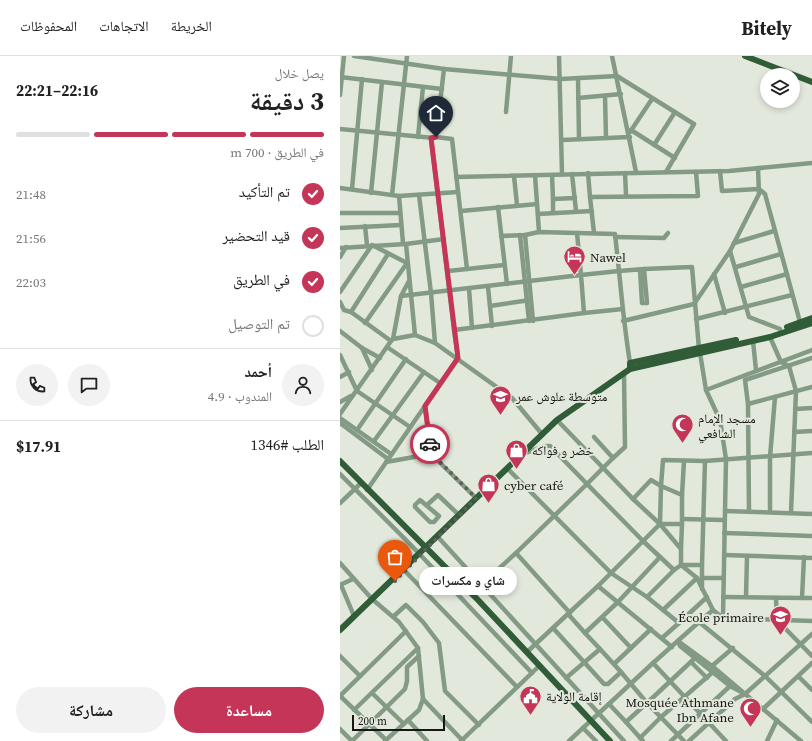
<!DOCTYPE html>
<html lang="ar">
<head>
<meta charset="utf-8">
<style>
	:root { --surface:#fff; --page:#f2f2f2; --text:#222; --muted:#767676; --line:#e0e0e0; --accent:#c43557 }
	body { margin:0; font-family:"Source Serif 4","Noto Naskh Arabic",serif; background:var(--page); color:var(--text); direction:rtl; height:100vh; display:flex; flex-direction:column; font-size:15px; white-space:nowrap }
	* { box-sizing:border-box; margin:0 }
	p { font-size:13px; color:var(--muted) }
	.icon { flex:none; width:22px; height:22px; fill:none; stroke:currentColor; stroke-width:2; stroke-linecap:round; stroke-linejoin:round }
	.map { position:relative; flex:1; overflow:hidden; direction:ltr }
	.sheet { display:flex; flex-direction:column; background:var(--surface); width:340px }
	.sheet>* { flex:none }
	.buttons { position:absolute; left:420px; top:12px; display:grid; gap:8px }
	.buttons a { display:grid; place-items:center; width:40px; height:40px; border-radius:50%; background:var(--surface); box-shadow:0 2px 6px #0003; font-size:20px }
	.scale { position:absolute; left:12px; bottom:10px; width:93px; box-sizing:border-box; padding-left:4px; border:2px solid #161713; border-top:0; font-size:11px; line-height:14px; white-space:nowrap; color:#161713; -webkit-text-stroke:3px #e3e8dc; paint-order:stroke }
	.pin { position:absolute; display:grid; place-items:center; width:34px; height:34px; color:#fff; margin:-41px -17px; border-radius:50% 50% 50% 0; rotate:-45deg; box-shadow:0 0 4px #0007 }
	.pin .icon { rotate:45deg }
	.courier { position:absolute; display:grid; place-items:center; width:40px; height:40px; margin:-20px; border:3px solid #c43557; border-radius:50%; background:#fff; color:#222; box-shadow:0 1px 5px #0007 }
	.bubble { position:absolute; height:28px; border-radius:14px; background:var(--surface); box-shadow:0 2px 6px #0003; font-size:13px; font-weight:700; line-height:28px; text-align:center; direction:rtl }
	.headline em { font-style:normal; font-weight:700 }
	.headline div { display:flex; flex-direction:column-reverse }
	.headline { display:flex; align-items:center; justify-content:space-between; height:68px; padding:0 16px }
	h1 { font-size:26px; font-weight:700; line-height:30px }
	.bar { display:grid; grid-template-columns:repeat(4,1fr); gap:6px 4px; align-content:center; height:48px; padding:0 16px }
	.bar i { height:5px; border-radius:3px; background:var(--line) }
	.bar .active { background:var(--accent) }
	.bar p { grid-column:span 4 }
	.line { display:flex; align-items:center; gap:10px; padding:0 16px; border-top:1px solid var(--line) }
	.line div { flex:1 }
	.round { display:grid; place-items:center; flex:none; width:42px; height:42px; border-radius:21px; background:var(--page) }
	ol { padding:0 16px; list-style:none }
	li { display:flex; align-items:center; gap:12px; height:44px }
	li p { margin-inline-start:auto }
	li .icon { padding:4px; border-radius:50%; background:var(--accent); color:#fff; stroke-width:4 }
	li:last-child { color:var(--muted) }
	li i { width:22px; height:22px; border:2px solid var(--line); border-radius:50% }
	.primary-button { display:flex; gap:8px; margin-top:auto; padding:8px 16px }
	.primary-button a { flex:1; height:46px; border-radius:24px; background:var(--accent); color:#fff; font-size:16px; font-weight:700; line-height:46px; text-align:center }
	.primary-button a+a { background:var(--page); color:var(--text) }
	header { display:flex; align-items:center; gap:24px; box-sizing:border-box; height:56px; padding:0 20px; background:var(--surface); border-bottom:1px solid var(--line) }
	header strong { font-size:19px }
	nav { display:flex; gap:22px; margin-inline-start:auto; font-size:14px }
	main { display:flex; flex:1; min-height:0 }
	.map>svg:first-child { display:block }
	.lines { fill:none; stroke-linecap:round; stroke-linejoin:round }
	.minor { stroke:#839b85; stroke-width:4.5 }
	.major { stroke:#305d37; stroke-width:6 }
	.done { stroke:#5e6059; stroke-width:4; stroke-dasharray:0 7.2 }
	.route { stroke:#c43557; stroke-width:5 }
	.labels { text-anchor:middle; stroke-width:4; stroke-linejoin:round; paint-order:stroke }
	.poi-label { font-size:13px; fill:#161713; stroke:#e3e8dc; text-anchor:start }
</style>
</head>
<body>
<header>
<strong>Bitely</strong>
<nav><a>الخريطة</a><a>الاتجاهات</a><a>المحفوظات</a></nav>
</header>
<main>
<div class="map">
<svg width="472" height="685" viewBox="0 0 472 685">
	<rect width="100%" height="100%" fill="#e3e8dc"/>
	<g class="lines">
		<!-- minor -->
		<g class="minor">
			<path d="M14,0L104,13L96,81L112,83L127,213L164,209"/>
			<path d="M219,0L222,118"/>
			<path d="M272,0L296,116"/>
			<path d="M104,13L221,23L277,20L354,68L326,116"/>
			<path d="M0,21L102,33"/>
			<path d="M238,22L239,83"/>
			<path d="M0,39L4,0"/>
			<path d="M265,40L266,82"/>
			<path d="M238,42L281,38"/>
			<path d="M166,56L171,0"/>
			<path d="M0,73L94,82"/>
			<path d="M291,74L335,102"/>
			<path d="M290,76L312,43"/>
			<path d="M78,81L83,31"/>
			<path d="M91,82L114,274"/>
			<path d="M222,84L290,81"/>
			<path d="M314,89L335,56"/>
			<path d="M380,115L382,135L419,133L425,138L460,266"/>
			<path d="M248,117L250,141"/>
			<path d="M285,117L286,139"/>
			<path d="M232,118L236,155"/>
			<path d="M195,119L199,176"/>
			<path d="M212,119L213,143L235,142"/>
			<path d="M174,120L177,149"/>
			<path d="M116,121L389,115L472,107"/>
			<path d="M0,132L59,140L118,136"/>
			<path d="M12,133L22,23"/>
			<path d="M31,137L42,26"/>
			<path d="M52,139L67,0"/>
			<path d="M79,139L91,237L95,287"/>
			<path d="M59,140L63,187"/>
			<path d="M213,143V157"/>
			<path d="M158,151L167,228"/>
			<path d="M121,155L197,148"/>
			<path d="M0,157H59"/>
			<path d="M198,158L252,155"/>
			<path d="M25,170L27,189"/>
			<path d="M0,172L61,169"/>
			<path d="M254,177L250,141L358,140L356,116"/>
			<path d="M180,179L189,265"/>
			<path d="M185,179L193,265"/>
			<path d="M161,180L185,179L199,176L275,178L279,215L304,213L307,247H302L300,214"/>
			<path d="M275,181L324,182L328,177"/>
			<path d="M394,187L434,175"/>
			<path d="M66,188L75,279"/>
			<path d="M0,192L66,188L104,183"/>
			<path d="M390,195L409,261L440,273"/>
			<path d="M0,201L6,191"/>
			<path d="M396,211L441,198"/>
			<path d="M304,213L352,211L359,293"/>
			<path d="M108,215L127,213"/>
			<path d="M374,218L385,257"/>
			<path d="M148,231L152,270"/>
			<path d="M401,231L447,218"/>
			<path d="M129,233L132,272"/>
			<path d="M0,236L32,189L67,207L25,267"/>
			<path d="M61,240L69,225"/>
			<path d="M0,246L4,254L11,256L51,285L53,283L75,279L95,287L172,342L202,378"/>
			<path d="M150,250L190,244"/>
			<path d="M283,253L244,257L241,219L279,215C282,246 285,276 290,307"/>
			<path d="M11,256L48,198"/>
			<path d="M356,263L452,239"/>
			<path d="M283,265L354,248L390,195L419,138L418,112"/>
			<path d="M0,275L22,292L40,302"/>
			<path d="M430,281L441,306L449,310L456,335L451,457"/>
			<path d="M53,283L61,240L241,219L237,177"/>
			<path d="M413,285L416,314"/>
			<path d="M47,291L100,327"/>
			<path d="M22,292L32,314"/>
			<path d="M360,297L366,334L380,364L386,403L383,562"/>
			<path d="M0,299L17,335L70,371"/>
			<path d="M0,321L9,316"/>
			<path d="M366,334L472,294"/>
			<path d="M0,346L11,340"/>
			<path d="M408,348L472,331"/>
			<path d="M455,353L472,352"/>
			<path d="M0,358L51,285"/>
			<path d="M0,362L51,398"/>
			<path d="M217,364L293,443"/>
			<path d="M0,367L48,403"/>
			<path d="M17,374L66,303"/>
			<path d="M454,376L472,375"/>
			<path d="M34,385L84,316"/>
			<path d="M185,397L206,390H210L247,428L273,402L254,381"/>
			<path d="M91,398L136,442"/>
			<path d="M273,402L285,391L284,318"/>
			<path d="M46,406L91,398L85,350"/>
			<path d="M167,412L271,517L258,530"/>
			<path d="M0,418L71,489L192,617"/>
			<path d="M27,434L118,302L114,274L244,257"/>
			<path d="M342,439L344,405"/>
			<path d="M80,444L99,460L94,466H90L75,451V449Z"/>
			<path d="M0,447L19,429"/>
			<path d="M87,449L98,439L119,459"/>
			<path d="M385,455L472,458"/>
			<path d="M409,456L408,348L405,324L472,302"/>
			<path d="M430,456V401L435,341"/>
			<path d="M342,463L384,464"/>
			<path d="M320,468L341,493V509L334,514L303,485Z"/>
			<path d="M320,468L321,430L342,439V468"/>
			<path d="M384,477L472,480"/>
			<path d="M97,480L284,685"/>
			<path d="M341,493L342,468H320L293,443L311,424L321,430L323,404L365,405L472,397"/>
			<path d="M176,497L247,428L303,485L271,517L307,541L323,554L357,522"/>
			<path d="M384,499L472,502"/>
			<path d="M464,501L462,542H472"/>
			<path d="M0,507L32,543L59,566L78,592L83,643L79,654L45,685"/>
			<path d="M362,509L365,405"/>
			<path d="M63,513L177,631"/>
			<path d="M363,522H383"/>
			<path d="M0,529L13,523"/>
			<path d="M1,529L14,560"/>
			<path d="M362,533V509H341L357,522L373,554"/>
			<path d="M131,538L176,497L230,557"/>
			<path d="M307,541L334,514"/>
			<path d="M383,541L462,542"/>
			<path d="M406,541L407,500"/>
			<path d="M436,542L437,564L472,600"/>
			<path d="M228,558L245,577"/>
			<path d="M54,560L66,549L83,566L99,587L105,635L139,669"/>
			<path d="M263,562L291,592"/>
			<path d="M359,566L373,554L383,562L472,565"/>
			<path d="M339,567L367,541"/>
			<path d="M213,572L264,628H268L281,616L307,647L355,602"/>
			<path d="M322,582L339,567L323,554"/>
			<path d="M338,585L372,610L461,685"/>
			<path d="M338,585L340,590L390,630L405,638"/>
			<path d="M260,593L281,616"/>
			<path d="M187,596L258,530L332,591"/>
			<path d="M0,600L20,620"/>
			<path d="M351,606L367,622"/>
			<path d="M313,607L359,566L425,620L472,666"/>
			<path d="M274,608L311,573"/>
			<path d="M372,610L393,592"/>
			<path d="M459,621L472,634"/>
			<path d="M226,622L260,593L245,577L278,546L320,501"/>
			<path d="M32,637L64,668"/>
			<path d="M0,640L66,575"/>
			<path d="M0,640L46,684"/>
			<path d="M83,643L123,685"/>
			<path d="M269,648L286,666"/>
			<path d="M423,653L472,607"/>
			<path d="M14,654L78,592"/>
			<path d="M68,664L87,685"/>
			<path d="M243,672L256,685"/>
			<path d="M0,673L12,685"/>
			<path d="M300,682L321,661L373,616"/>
			<path d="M12,685L65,633L67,625V611L79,600"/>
			<path d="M121,685L197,612"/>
			<path d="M229,685L313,607L386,685"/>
			<path d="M303,685L286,666L307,647L344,685"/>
			<path d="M331,685L390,630"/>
			<path d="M349,685L395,643L405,638L472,578"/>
			<path d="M427,685L437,664"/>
		</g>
		<!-- major -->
		<g class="major">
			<path d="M405,0L472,26"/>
			<path d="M447,271L472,262"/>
			<path d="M290,313V307L396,284"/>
			<path d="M0,405L139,545L270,685"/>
			<path d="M0,574L217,364L290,313L430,281L472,267"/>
		</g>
	</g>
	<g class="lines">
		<!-- done -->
		<path class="done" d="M55,525L136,442L92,398L90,388"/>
		<!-- route -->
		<path class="route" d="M90,388L85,350L118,302L91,82L96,81"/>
	</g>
	<!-- icons -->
	<defs>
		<symbol id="hotel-pin" viewBox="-11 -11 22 30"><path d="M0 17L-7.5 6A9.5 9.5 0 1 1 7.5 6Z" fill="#c43557" stroke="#e3e8dc"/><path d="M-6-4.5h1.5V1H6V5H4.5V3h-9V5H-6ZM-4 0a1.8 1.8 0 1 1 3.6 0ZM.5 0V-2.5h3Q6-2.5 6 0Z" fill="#fff"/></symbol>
		<symbol id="school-pin" viewBox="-11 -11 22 30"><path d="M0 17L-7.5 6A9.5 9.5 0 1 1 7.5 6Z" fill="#c43557" stroke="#e3e8dc"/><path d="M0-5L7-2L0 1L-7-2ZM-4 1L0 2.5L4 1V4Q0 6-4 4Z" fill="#fff"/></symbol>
		<symbol id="mosque-pin" viewBox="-11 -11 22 30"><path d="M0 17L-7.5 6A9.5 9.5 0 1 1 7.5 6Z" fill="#c43557" stroke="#e3e8dc"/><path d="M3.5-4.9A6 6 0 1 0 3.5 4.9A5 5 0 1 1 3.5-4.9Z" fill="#fff"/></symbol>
		<symbol id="shop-pin" viewBox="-11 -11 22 30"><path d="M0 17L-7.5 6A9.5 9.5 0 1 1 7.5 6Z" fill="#c43557" stroke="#e3e8dc"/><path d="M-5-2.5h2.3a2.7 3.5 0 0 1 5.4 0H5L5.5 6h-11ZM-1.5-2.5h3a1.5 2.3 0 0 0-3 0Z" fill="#fff"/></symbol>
		<symbol id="civic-pin" viewBox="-11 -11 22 30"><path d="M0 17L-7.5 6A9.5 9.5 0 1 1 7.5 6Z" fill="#c43557" stroke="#e3e8dc"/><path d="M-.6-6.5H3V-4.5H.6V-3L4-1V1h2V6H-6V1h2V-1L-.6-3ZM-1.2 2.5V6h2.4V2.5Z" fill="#fff"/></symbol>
	</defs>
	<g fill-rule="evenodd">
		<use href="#hotel-pin" x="222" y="188" width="25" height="34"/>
		<use href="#school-pin" x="148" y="328" width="25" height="34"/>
		<use href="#mosque-pin" x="330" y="356" width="25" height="34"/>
		<use href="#shop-pin" x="164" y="382" width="25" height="34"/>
		<use href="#shop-pin" x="136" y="416" width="25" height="34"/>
		<use href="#school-pin" x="428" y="548" width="25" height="34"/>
		<use href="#civic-pin" x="178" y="628" width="25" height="34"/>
		<use href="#mosque-pin" x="398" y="640" width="25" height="34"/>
	</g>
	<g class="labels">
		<!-- poi labels -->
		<g class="poi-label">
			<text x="250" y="206">Nawel</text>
			<text x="176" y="345">متوسطة علوش عمر</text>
			<text x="358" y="367">مسجد الإمام<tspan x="358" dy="15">الشافعي</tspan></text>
			<text x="192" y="399">خضر و فواكه</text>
			<text x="164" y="434">cyber café</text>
			<text x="424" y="566" text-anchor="end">École primaire</text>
			<text x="206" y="645">إقامة الولاية</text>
			<text x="394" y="651" text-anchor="end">Mosquée Athmane<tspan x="394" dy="15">Ibn Afane</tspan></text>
		</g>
	</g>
</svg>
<div class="buttons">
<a><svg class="icon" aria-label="layers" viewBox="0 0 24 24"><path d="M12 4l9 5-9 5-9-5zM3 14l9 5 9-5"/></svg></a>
</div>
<div class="scale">200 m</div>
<div class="pin" style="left:55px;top:525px;background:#ea580c"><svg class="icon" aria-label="bag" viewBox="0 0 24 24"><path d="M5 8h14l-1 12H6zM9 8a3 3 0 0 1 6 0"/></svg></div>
<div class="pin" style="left:96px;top:81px;background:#1f2937"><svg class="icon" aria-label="home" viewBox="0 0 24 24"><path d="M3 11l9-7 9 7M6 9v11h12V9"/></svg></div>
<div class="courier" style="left:90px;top:388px"><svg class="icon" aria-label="car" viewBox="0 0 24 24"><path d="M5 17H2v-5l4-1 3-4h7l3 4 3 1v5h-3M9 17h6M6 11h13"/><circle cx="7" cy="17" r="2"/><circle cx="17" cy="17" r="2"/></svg></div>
<div class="bubble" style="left:79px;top:511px;width:98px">شاي و مكسرات</div>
</div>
<section class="sheet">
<div class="headline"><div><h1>3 دقيقة</h1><p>يصل خلال</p></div><em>22:16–22:21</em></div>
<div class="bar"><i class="active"></i><i class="active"></i><i class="active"></i><i></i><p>في الطريق · 700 m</p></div>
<ol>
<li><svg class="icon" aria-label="check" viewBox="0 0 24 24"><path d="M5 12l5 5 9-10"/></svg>تم التأكيد<p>21:48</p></li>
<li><svg class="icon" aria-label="check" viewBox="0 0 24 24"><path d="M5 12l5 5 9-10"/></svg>قيد التحضير<p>21:56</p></li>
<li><svg class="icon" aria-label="check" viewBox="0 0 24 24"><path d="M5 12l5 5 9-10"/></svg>في الطريق<p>22:03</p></li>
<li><i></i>تم التوصيل</li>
</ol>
<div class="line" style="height:72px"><a class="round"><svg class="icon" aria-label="person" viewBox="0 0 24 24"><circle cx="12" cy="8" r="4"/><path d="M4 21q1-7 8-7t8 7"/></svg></a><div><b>أحمد</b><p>المندوب · 4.9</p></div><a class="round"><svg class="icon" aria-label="chat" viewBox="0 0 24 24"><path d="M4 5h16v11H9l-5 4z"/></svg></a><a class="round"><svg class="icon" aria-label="phone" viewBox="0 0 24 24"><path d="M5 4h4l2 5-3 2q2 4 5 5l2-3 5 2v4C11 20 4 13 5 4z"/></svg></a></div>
<div class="line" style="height:52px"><div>الطلب #1346</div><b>$17.91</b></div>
<div class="primary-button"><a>مساعدة</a><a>مشاركة</a></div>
</section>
</main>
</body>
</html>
